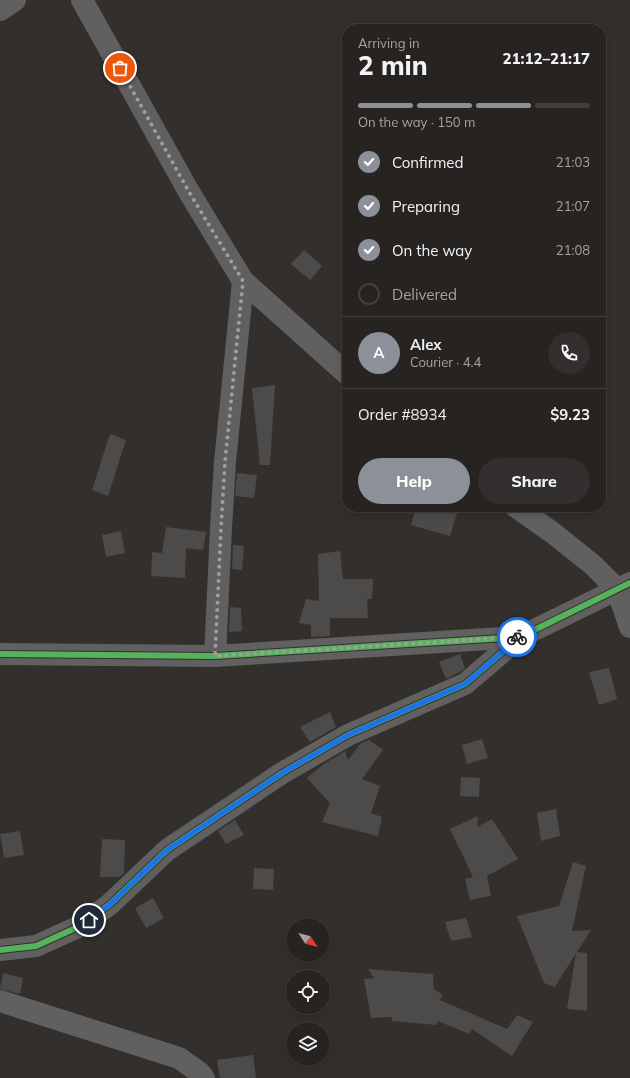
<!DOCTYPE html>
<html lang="en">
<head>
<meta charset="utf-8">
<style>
	:root { --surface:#262321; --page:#322f2e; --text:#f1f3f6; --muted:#a4a4a5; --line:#42403f; --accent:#8c9099 }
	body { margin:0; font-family:Mulish,sans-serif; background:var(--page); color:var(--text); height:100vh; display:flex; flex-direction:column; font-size:15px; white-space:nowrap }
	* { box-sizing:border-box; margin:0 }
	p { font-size:13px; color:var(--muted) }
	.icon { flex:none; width:22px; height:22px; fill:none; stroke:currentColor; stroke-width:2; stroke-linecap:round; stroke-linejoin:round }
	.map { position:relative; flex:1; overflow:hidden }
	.drawer { position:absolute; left:342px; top:24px; width:264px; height:488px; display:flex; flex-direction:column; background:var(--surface); border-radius:16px; box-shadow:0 2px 10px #0003,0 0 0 1px var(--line) }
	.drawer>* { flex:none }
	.needle { width:26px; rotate:126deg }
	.fabs { position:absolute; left:286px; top:918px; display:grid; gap:8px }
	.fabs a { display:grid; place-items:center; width:44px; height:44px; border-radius:50%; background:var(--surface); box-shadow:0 2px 10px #0003,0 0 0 1px var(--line); font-size:20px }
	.pin { position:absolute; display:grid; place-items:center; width:34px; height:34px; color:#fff; margin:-17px; border:2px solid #fff; border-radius:50%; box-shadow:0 1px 4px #0007 }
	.courier { position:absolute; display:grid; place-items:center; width:40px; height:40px; margin:-20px; border:3px solid #1a73e8; border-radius:50%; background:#fff; color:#222; box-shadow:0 1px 5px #0007 }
	.summary em { font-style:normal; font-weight:800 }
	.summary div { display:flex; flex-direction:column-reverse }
	.summary { display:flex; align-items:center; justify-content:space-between; height:68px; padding:0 16px }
	h1 { font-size:26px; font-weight:800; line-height:30px }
	.bar { display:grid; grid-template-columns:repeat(4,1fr); gap:6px 4px; align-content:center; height:48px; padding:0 16px }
	.bar i { height:5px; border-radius:3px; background:var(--line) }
	.bar .active { background:var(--accent) }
	.bar p { grid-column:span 4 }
	.line { display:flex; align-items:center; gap:10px; padding:0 16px; border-top:1px solid var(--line) }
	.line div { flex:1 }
	.round { display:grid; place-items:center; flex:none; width:42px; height:42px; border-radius:21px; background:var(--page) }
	ol { padding:0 16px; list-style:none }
	li { display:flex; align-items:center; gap:12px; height:44px }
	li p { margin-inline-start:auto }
	li .icon { padding:4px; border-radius:50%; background:var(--accent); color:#fff; stroke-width:4 }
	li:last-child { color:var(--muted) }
	li i { width:22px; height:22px; border:2px solid var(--line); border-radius:50% }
	.cta { display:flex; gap:8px; margin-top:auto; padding:8px 16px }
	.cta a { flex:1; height:46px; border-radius:24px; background:var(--accent); color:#fff; font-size:16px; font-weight:800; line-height:46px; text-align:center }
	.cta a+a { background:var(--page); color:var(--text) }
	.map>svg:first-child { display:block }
	.building { fill:#4d4b4a }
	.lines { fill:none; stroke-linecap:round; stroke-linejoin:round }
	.street { stroke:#616060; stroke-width:22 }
	.cycleway-casing { stroke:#362e29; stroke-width:8 }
	.cycleway { stroke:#56b35d; stroke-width:6 }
	.done { stroke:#a29e9a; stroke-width:4; stroke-dasharray:0 7.2 }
	.route { stroke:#1a73e8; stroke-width:5 }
</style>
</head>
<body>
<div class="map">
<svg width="630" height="1078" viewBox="0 0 630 1078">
	<rect width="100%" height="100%" fill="#332f2c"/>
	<!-- building -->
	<g class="building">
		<path d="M304,250L322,266L310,280L291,264Z"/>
		<path d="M275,385L270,465H260L252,388Z"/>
		<path d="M110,434L126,440L108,496L92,490Z"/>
		<path d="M237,473L257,475L254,498L235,496Z"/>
		<path d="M416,507H459L450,536L411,525Z"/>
		<path d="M166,527L206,532L203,550L186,548L185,578L151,576L152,552L162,553Z"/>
		<path d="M121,531L125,553L106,557L102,535Z"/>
		<path d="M233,545L244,546L242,570L232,569Z"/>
		<path d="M340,551L343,579H373L372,599H367L368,618H330V636L311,637V625L299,623L306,599L319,601L318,554Z"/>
		<path d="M230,607L241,608L242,631L229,632Z"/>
		<path d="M460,654L465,668L458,673L446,679L439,662Z"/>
		<path d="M609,668L617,699L599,705L589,672Z"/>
		<path d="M330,712L336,727L310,742L300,727Z"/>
		<path d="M482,739L488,758L467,764L462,745Z"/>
		<path d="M369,740L383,750L362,779L380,786L371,813L382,817L378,836L322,822L330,803L307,778L324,764L345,751L348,760L361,743Z"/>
		<path d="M461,777L480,778L479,797L460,796Z"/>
		<path d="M556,809L560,836L541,841L537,813Z"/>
		<path d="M478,816L477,827L492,819L518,859L487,876L491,896L470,900L465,879L473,877L450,829Z"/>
		<path d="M235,820L244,835L226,844L218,831Z"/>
		<path d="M20,831L24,855L4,858L0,834Z"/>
		<path d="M102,839L125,840L124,873L120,877H100Z"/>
		<path d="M573,862L586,866L572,931L591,930L577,952L587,953V1011L567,1009L576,953L555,987L544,983L517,916L559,906Z"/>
		<path d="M254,868L274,869L273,890L253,889Z"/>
		<path d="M153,898L164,918L146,928L135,908Z"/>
		<path d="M466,918L472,937L451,941L445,922Z"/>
		<path d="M368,969L433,974L434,989L443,995L440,1000L507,1029L517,1015L533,1022L512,1056L472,1029L469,1034L438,1021L437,1025L392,1021V1017L371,1018L364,979L374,978Z"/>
		<path d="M3,973L23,978L20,994L0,989Z"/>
		<path d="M253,1055L256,1078H220L217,1060Z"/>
	</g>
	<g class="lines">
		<!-- street -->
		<g class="street">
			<path d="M82,0L189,192L243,281L347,374"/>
			<path d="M0,10L15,0"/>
			<path d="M516,507L553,533L593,565L617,589L630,593"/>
			<path d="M617,589L630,627"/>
			<path d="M0,654L215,656L520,637L630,583"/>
			<path d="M215,656L221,528L225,462L243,281"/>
			<path d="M0,950L36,946L78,927L109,905L167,850L282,773L348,735L465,684L520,637"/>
			<path d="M0,1001L179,1058L200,1073L204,1078"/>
		</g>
		<defs>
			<g id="cycleway">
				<path d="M0,654L215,656L520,637L630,583"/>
				<path d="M0,950L36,946L78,927L109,905L167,850L282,773L348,735L465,684L520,637"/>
			</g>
		</defs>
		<!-- cycleway casing -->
		<use href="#cycleway" class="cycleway-casing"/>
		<!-- cycleway -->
		<use href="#cycleway" class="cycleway"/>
	</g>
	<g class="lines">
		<!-- done -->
		<path class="done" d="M120,68L189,192L243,281L225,462L221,528L215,656L517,637"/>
		<!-- route -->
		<path class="route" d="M89,920L109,905L167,850L282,773L348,735L465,684L520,637H517"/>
	</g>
</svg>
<div class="fabs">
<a><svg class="needle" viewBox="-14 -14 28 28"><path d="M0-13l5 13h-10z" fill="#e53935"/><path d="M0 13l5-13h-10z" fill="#a4a4a5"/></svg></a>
<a><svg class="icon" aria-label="locate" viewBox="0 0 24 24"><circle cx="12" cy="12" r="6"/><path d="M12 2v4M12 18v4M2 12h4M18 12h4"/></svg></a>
<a><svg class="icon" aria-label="layers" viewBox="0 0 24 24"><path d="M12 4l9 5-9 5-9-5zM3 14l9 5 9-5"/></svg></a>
</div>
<div class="pin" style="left:120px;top:68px;background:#ea580c"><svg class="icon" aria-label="bag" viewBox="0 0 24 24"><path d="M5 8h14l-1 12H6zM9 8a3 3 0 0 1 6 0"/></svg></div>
<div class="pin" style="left:89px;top:920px;background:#1f2937"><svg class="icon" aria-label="home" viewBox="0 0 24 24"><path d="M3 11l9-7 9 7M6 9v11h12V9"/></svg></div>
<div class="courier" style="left:517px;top:637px"><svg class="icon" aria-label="bike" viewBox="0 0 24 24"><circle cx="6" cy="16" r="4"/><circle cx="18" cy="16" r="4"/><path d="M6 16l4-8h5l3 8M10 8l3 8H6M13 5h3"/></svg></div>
<section class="drawer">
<div class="summary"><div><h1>2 min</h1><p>Arriving in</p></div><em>21:12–21:17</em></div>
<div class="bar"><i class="active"></i><i class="active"></i><i class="active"></i><i></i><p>On the way · 150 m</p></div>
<ol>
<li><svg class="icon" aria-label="check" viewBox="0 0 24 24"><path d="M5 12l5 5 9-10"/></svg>Confirmed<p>21:03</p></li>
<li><svg class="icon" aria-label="check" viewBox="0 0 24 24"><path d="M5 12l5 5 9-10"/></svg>Preparing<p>21:07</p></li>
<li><svg class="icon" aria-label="check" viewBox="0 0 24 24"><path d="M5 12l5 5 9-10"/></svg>On the way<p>21:08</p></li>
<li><i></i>Delivered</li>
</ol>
<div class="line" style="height:72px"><b class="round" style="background:var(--accent);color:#fff">A</b><div><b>Alex</b><p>Courier · 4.4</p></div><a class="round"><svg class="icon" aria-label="phone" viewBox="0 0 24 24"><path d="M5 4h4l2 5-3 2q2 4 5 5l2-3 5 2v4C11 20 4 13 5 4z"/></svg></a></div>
<div class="line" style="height:52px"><div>Order #8934</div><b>$9.23</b></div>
<div class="cta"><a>Help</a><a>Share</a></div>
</section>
</div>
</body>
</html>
